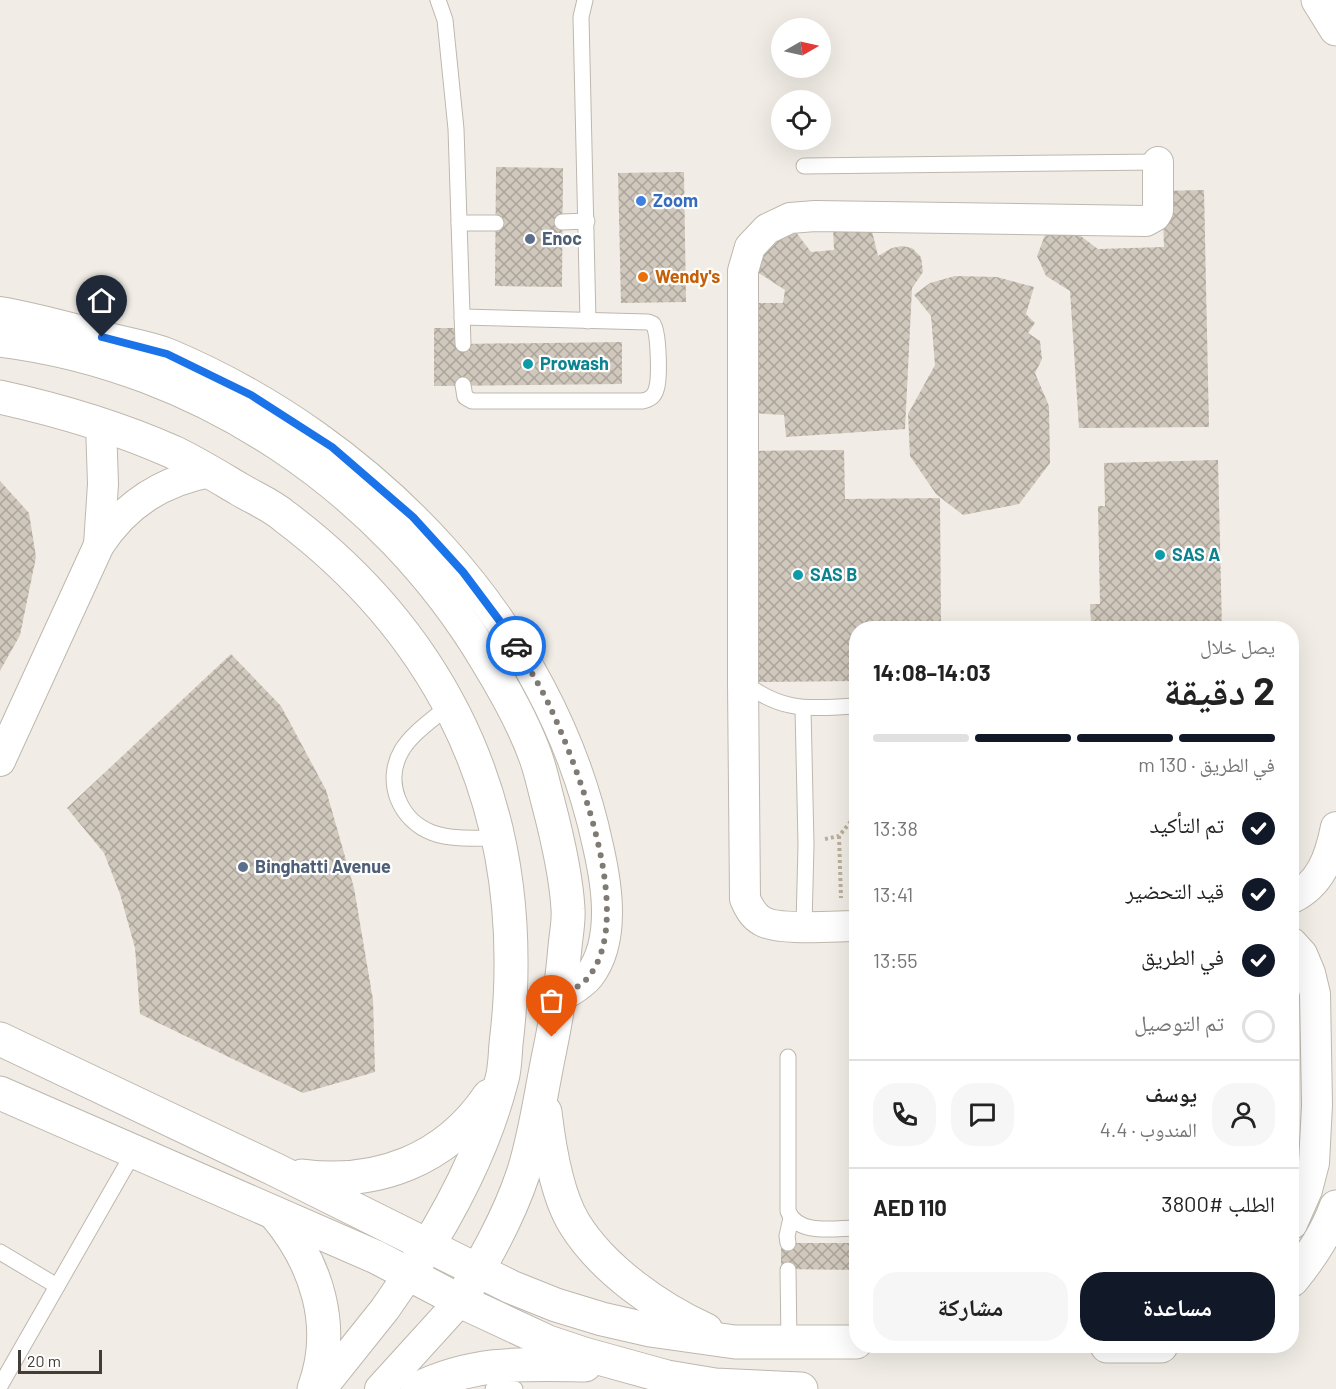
<!DOCTYPE html>
<html lang="ar">
<head>
<meta charset="utf-8">
<style>
	:root { --surface:#fff; --page:#f6f6f6; --text:#222; --muted:#767676; --line:#e0e0e0; --accent:#111827 }
	body { margin:0; font-family:Barlow,"Noto Naskh Arabic",sans-serif; background:var(--page); color:var(--text); direction:rtl; height:100vh; display:flex; flex-direction:column; font-size:22px; white-space:nowrap }
	* { box-sizing:border-box; margin:0 }
	p { font-size:20px; color:var(--muted) }
	.icon { flex:none; width:33px; height:33px; fill:none; stroke:currentColor; stroke-width:2; stroke-linecap:round; stroke-linejoin:round }
	.map { position:relative; flex:1; overflow:hidden; direction:ltr }
	.panel { position:absolute; left:849px; top:621px; width:450px; height:732px; display:flex; flex-direction:column; background:var(--surface); border-radius:24px; box-shadow:0 6px 24px #0002; direction:rtl }
	.panel>* { flex:none }
	.needle { width:39px; rotate:81deg }
	.controls { position:absolute; left:771px; top:18px; display:grid; gap:12px }
	.controls a { display:grid; place-items:center; width:60px; height:60px; border-radius:50%; background:var(--surface); box-shadow:0 6px 24px #0002; font-size:30px }
	.scale { position:absolute; left:18px; bottom:15px; width:84px; box-sizing:border-box; padding-left:6px; border:3px solid #423d36; border-top:0; font-size:16px; line-height:21px; white-space:nowrap; color:#423d36; -webkit-text-stroke:4px #fff; paint-order:stroke }
	.pin { position:absolute; display:grid; place-items:center; width:51px; height:51px; color:#fff; margin:-62px -26px; border-radius:50% 50% 50% 0; rotate:-45deg; box-shadow:0 0 6px #0007 }
	.pin .icon { rotate:45deg }
	.courier { position:absolute; display:grid; place-items:center; width:60px; height:60px; margin:-30px; border:4px solid #1a73e8; border-radius:50%; background:#fff; color:#222; box-shadow:0 2px 8px #0007 }
	.head em { font-style:normal; font-weight:700 }
	.head div { display:flex; flex-direction:column-reverse }
	.head { display:flex; align-items:center; justify-content:space-between; height:102px; padding:0 24px }
	h1 { font-size:39px; font-weight:700; line-height:45px }
	.bar { display:grid; grid-template-columns:repeat(4,1fr); gap:9px 6px; align-content:center; height:72px; padding:0 24px }
	.bar i { height:8px; border-radius:4px; background:var(--line) }
	.bar .active { background:var(--accent) }
	.bar p { grid-column:span 4 }
	.line { display:flex; align-items:center; gap:15px; padding:0 24px; border-top:2px solid var(--line) }
	.line div { flex:1 }
	.round { display:grid; place-items:center; flex:none; width:63px; height:63px; border-radius:24px; background:var(--page) }
	ol { padding:0 24px; list-style:none }
	li { display:flex; align-items:center; gap:18px; height:66px }
	li p { margin-inline-start:auto }
	li .icon { padding:6px; border-radius:50%; background:var(--accent); color:#fff; stroke-width:4 }
	li:last-child { color:var(--muted) }
	li i { width:33px; height:33px; border:3px solid var(--line); border-radius:50% }
	.button { display:flex; gap:12px; margin-top:auto; padding:12px 24px }
	.button a { flex:1; height:69px; border-radius:24px; background:var(--accent); color:#fff; font-size:24px; font-weight:700; line-height:69px; text-align:center }
	.button a+a { background:var(--page); color:var(--text) }
	.map>svg:first-child { display:block }
	.building { fill:url(#building-cross-hatch) }
	.lines { fill:none; stroke-linecap:round; stroke-linejoin:round }
	.service-casing { stroke:#beb7ad; stroke-width:17 }
	.minor-casing { stroke:#beb7ad; stroke-width:32 }
	.tertiary-casing { stroke:#beb7ad; stroke-width:35 }
	.path { stroke:#bbaf9d; stroke-width:4; stroke-dasharray:3 3; stroke-linecap:butt }
	.service { stroke:#fff; stroke-width:15 }
	.minor { stroke:#fff; stroke-width:30 }
	.tertiary { stroke:#fff; stroke-width:33 }
	.done { stroke:#7f7b74; stroke-width:6; stroke-dasharray:0 10.8 }
	.route { stroke:#1a73e8; stroke-width:8 }
	.shop-dot { fill:#3f7fe0; stroke:#fff; stroke-width:2 }
	.service-dot { fill:#5c6f8a; stroke:#fff; stroke-width:2 }
	.food-dot { fill:#e8710a; stroke:#fff; stroke-width:2 }
	.culture-dot { fill:#0f9aa8; stroke:#fff; stroke-width:2 }
	.labels { text-anchor:middle; stroke-width:4.5; stroke-linejoin:round; paint-order:stroke }
	.shop-label { font-size:18px; font-weight:bold; fill:#366cbe; stroke:#fff; text-anchor:start }
	.service-label { font-size:18px; font-weight:bold; fill:#4e5e75; stroke:#fff; text-anchor:start }
	.food-label { font-size:18px; font-weight:bold; fill:#c56008; stroke:#fff; text-anchor:start }
	.culture-label { font-size:18px; font-weight:bold; fill:#0d838f; stroke:#fff; text-anchor:start }
</style>
</head>
<body>
<div class="map">
<svg width="1336" height="1389" viewBox="0 0 1336 1389">
	<defs>
		<pattern id="building-cross-hatch" width="8" height="8" patternUnits="userSpaceOnUse" patternTransform="scale(1.5)"><rect width="8" height="8" fill="#d1c8bd"/><path d="M0 0l8 8M0 8l8-8" fill="none" stroke="#aba49a"/></pattern>
	</defs>
	<rect width="100%" height="100%" fill="#f1ede6"/>
	<!-- building -->
	<g class="building">
		<path d="M496,167L563,168L562,287L495,286Z"/>
		<path d="M684,172L686,302L621,303L618,173Z"/>
		<path d="M1204,190L1209,427L1079,428L1070,291L1046,276L1037,256L1045,235L1070,228L1098,249L1164,247L1162,191Z"/>
		<path d="M792,227L811,252L834,250L833,227H871L878,256L892,248L902,246L912,248L921,257L923,272L912,288L905,429L786,437L784,415L752,413L750,303H783L785,290L751,268Z"/>
		<path d="M955,276L997,277L1034,287L1026,314L1035,323L1028,333L1040,341L1042,359L1035,373L1049,406L1050,463L1019,504L963,515L936,494L910,456L908,414L935,365L931,316L914,295L930,283Z"/>
		<path d="M434,328H457L458,344L622,342V384L434,386Z"/>
		<path d="M844,450L845,499L940,498L941,628H856V681L751,682L749,451Z"/>
		<path d="M1218,460L1222,628H1082V622H1091L1090,604H1100L1098,506H1105L1104,463Z"/>
		<path d="M0,481L29,513L36,557L20,635L0,671Z"/>
		<path d="M231,654L281,706L326,790L354,888L373,1000L375,1072L303,1093L140,1014L135,948L120,894L104,853L67,808Z"/>
		<path d="M781,1243H856V1270L781,1269Z"/>
	</g>
	<g class="lines">
		<defs>
			<g id="service">
				<path d="M438,0L445,20L456,129L463,344"/>
				<path d="M585,0L581,17L588,321"/>
				<path d="M804,166L1158,162"/>
				<path d="M562,222L587,221"/>
				<path d="M459,223H496"/>
				<path d="M462,317L648,322L653,324C659,333 660,380 656,390C654,397 648,400 642,401H472L465,397L463,385"/>
				<path d="M743,682C784,713 808,708 856,706"/>
				<path d="M449,705C434,719 413,732 402,750C383,782 400,821 433,833C452,840 478,838 498,838"/>
				<path d="M803,708L806,844L804,926"/>
				<path d="M788,1057V1211C798,1236 835,1228 856,1228"/>
				<path d="M788,1243L787,1236L791,1218"/>
				<path d="M0,1252L57,1286"/>
				<path d="M788,1270L789,1342"/>
				<path d="M0,1386L135,1150"/>
				<path d="M493,1389H515"/>
			</g>
			<g id="minor">
				<path d="M0,312C36,318 70,328 105,337C126,343 149,346 169,354C375,441 551,624 598,846C607,885 616,941 589,976C582,985 570,991 561,997"/>
				<path d="M99,545L103,484L101,424"/>
				<path d="M0,761L99,545C126,504 162,481 210,472"/>
				<path d="M1292,898C1321,884 1330,857 1336,827"/>
				<path d="M856,926C836,926 778,931 762,921C753,916 749,908 745,899L743,682V271L750,247L767,229L790,218L815,216L1146,221L1155,216L1158,211V162"/>
				<path d="M1292,943L1302,954L1310,973L1315,994L1317,1105L1314,1163L1307,1190L1292,1224"/>
				<path d="M321,1389L385,1309L409,1274"/>
				<path d="M380,1389L460,1301"/>
			</g>
			<g id="tertiary">
				<path d="M1318,0L1336,29"/>
				<path d="M0,340C201,365 384,488 487,661C506,692 524,724 536,758C541,772 544,787 548,802C557,836 566,873 568,909C569,921 566,935 565,947C562,982 557,1015 550,1049C541,1091 536,1134 523,1174C508,1219 484,1260 460,1301"/>
				<path d="M0,397C59,410 117,427 173,452C196,463 217,476 239,489C254,498 271,505 284,516C433,628 513,782 511,968C511,994 509,1019 506,1044C505,1056 505,1068 502,1079C485,1146 449,1217 409,1274"/>
				<path d="M0,1039L276,1170L511,1287L556,1305L602,1319L650,1330L735,1342H856"/>
				<path d="M0,1093L376,1257L460,1301L548,1342L584,1354L667,1377L715,1385L801,1389"/>
				<path d="M545,1112C549,1146 556,1193 574,1223C602,1269 658,1308 706,1330"/>
				<path d="M302,1176C377,1186 446,1160 489,1096"/>
				<path d="M276,1215C317,1264 337,1327 314,1389"/>
				<path d="M1292,1280C1310,1258 1326,1235 1336,1207"/>
				<path d="M1107,1346H1161"/>
				<path d="M417,1389C475,1361 523,1364 585,1365"/>
			</g>
		</defs>
		<!-- service casing -->
		<use href="#service" class="service-casing"/>
		<!-- minor casing -->
		<use href="#minor" class="minor-casing"/>
		<!-- tertiary casing -->
		<use href="#tertiary" class="tertiary-casing"/>
		<!-- path -->
		<g class="path">
			<path d="M839,836L841,898"/>
			<path d="M825,839L839,836L856,815"/>
		</g>
		<!-- service -->
		<use href="#service" class="service"/>
		<!-- minor -->
		<use href="#minor" class="minor"/>
		<!-- tertiary -->
		<use href="#tertiary" class="tertiary"/>
	</g>
	<g class="lines">
		<!-- done -->
		<path class="done" d="M516,646C528,667 541,687 551,709C579,771 635,914 590,975C583,985 570,991 561,997L552,1037"/>
		<!-- route -->
		<path class="route" d="M102,337L167,354L251,395L332,447L413,517L463,572L508,632L516,646"/>
	</g>
	<!-- markers -->
	<circle class="shop-dot" cx="641" cy="201" r="6"/>
	<g class="service-dot">
		<circle cx="530" cy="239" r="6"/>
		<circle cx="243" cy="867" r="6"/>
	</g>
	<circle class="food-dot" cx="643" cy="277" r="6"/>
	<g class="culture-dot">
		<circle cx="528" cy="364" r="6"/>
		<circle cx="1160" cy="555" r="6"/>
		<circle cx="798" cy="575" r="6"/>
	</g>
	<g class="labels">
		<!-- shop labels -->
		<g class="shop-label">
			<text x="653" y="207">Zoom</text>
		</g>
		<!-- service labels -->
		<g class="service-label">
			<text x="542" y="245">Enoc</text>
			<text x="255" y="873">Binghatti Avenue</text>
		</g>
		<!-- food labels -->
		<g class="food-label">
			<text x="655" y="283">Wendy's</text>
		</g>
		<!-- culture labels -->
		<g class="culture-label">
			<text x="540" y="370">Prowash</text>
			<text x="1172" y="561">SAS A</text>
			<text x="810" y="581">SAS B</text>
		</g>
	</g>
</svg>
<div class="controls">
<a><svg class="needle" viewBox="-14 -14 28 28"><path d="M0-13l5 13h-10z" fill="#e53935"/><path d="M0 13l5-13h-10z" fill="#767676"/></svg></a>
<a><svg class="icon" aria-label="locate" viewBox="0 0 24 24"><circle cx="12" cy="12" r="6"/><path d="M12 2v4M12 18v4M2 12h4M18 12h4"/></svg></a>
</div>
<div class="scale">20 m</div>
<div class="pin" style="left:552px;top:1037px;background:#ea580c"><svg class="icon" aria-label="bag" viewBox="0 0 24 24"><path d="M5 8h14l-1 12H6zM9 8a3 3 0 0 1 6 0"/></svg></div>
<div class="pin" style="left:102px;top:337px;background:#1f2937"><svg class="icon" aria-label="home" viewBox="0 0 24 24"><path d="M3 11l9-7 9 7M6 9v11h12V9"/></svg></div>
<div class="courier" style="left:516px;top:646px"><svg class="icon" aria-label="car" viewBox="0 0 24 24"><path d="M5 17H2v-5l4-1 3-4h7l3 4 3 1v5h-3M9 17h6M6 11h13"/><circle cx="7" cy="17" r="2"/><circle cx="17" cy="17" r="2"/></svg></div>
<section class="panel">
<div class="head"><div><h1>2 دقيقة</h1><p>يصل خلال</p></div><em>14:03–14:08</em></div>
<div class="bar"><i class="active"></i><i class="active"></i><i class="active"></i><i></i><p>في الطريق · 130 m</p></div>
<ol>
<li><svg class="icon" aria-label="check" viewBox="0 0 24 24"><path d="M5 12l5 5 9-10"/></svg>تم التأكيد<p>13:38</p></li>
<li><svg class="icon" aria-label="check" viewBox="0 0 24 24"><path d="M5 12l5 5 9-10"/></svg>قيد التحضير<p>13:41</p></li>
<li><svg class="icon" aria-label="check" viewBox="0 0 24 24"><path d="M5 12l5 5 9-10"/></svg>في الطريق<p>13:55</p></li>
<li><i></i>تم التوصيل</li>
</ol>
<div class="line" style="height:108px"><a class="round"><svg class="icon" aria-label="person" viewBox="0 0 24 24"><circle cx="12" cy="8" r="4"/><path d="M4 21q1-7 8-7t8 7"/></svg></a><div><b>يوسف</b><p>المندوب · 4.4</p></div><a class="round"><svg class="icon" aria-label="chat" viewBox="0 0 24 24"><path d="M4 5h16v11H9l-5 4z"/></svg></a><a class="round"><svg class="icon" aria-label="phone" viewBox="0 0 24 24"><path d="M5 4h4l2 5-3 2q2 4 5 5l2-3 5 2v4C11 20 4 13 5 4z"/></svg></a></div>
<div class="line" style="height:78px"><div>الطلب #3800</div><b>AED 110</b></div>
<div class="button"><a>مساعدة</a><a>مشاركة</a></div>
</section>
</div>
</body>
</html>
